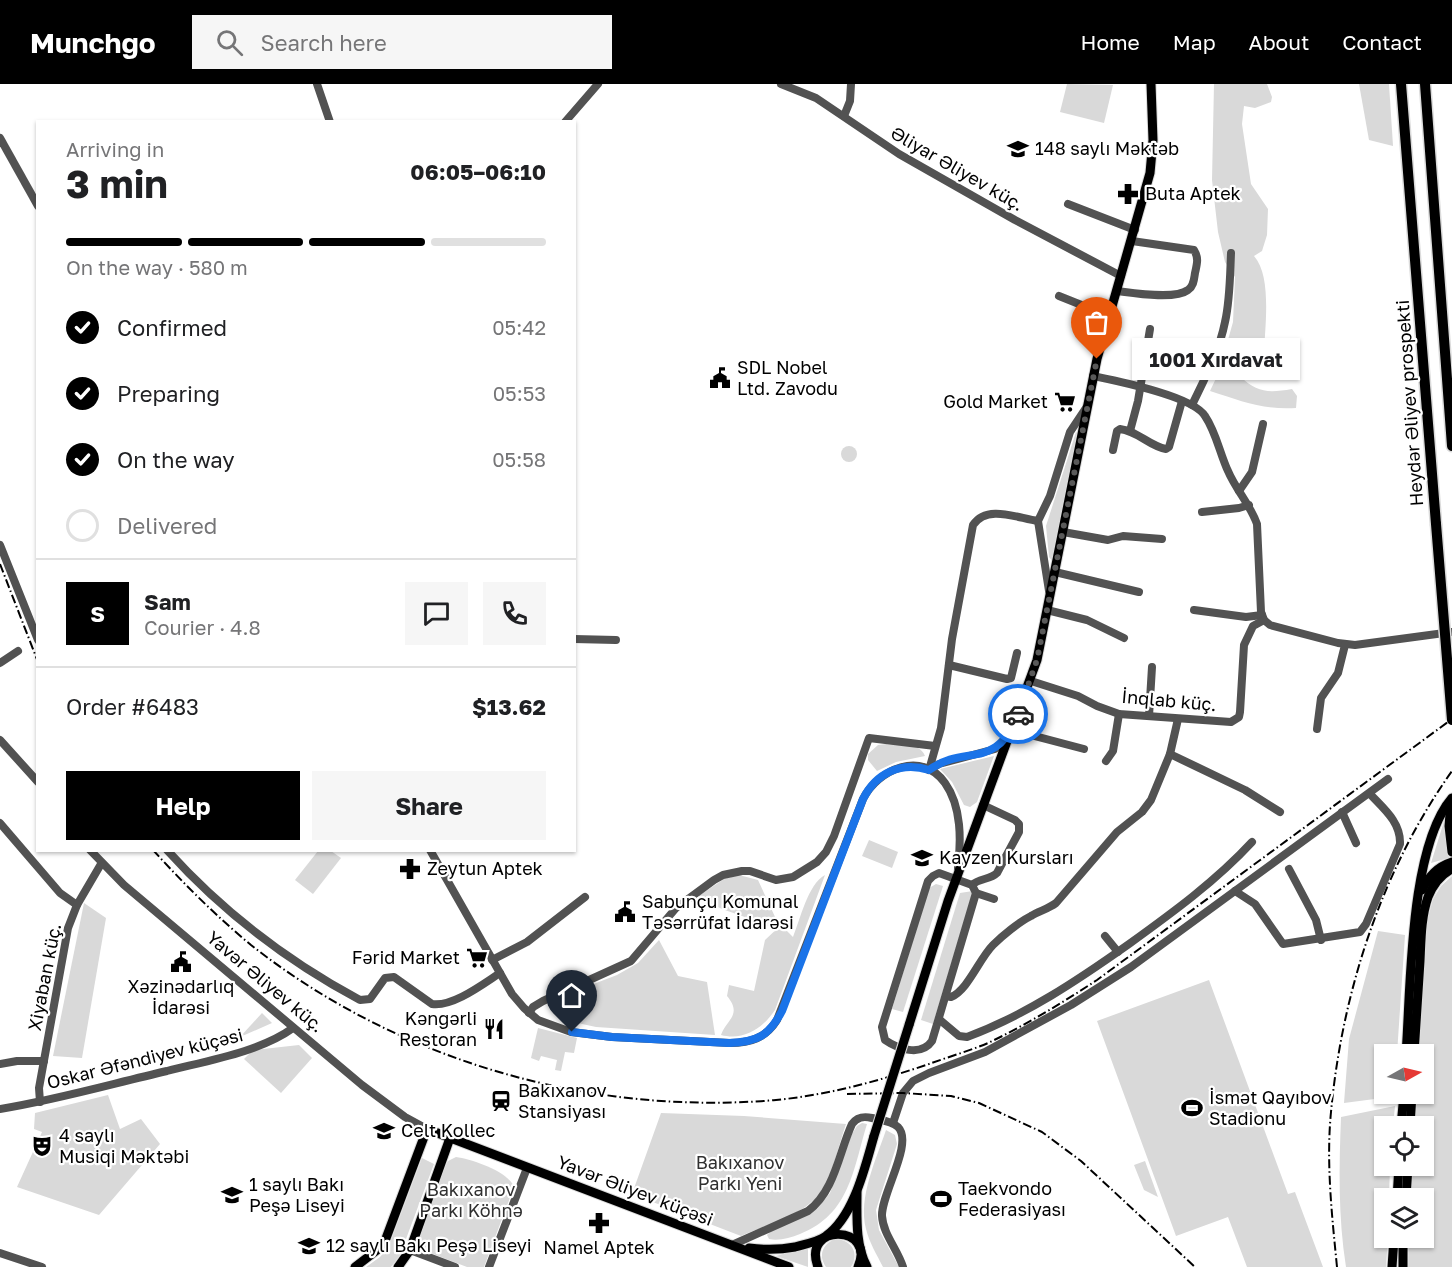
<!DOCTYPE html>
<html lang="en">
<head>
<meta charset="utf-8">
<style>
	:root { --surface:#fff; --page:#f6f6f6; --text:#202124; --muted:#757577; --line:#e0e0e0; --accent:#000 }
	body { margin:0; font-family:"Golos Text",sans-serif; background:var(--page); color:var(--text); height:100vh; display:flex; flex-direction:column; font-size:22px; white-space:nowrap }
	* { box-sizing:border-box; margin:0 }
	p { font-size:20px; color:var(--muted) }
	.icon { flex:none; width:33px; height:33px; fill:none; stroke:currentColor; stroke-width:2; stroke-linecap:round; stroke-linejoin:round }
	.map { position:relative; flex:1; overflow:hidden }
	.panel { position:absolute; left:36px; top:36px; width:540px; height:732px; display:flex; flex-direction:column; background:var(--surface); border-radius:0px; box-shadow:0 2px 4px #0004 }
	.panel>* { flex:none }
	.needle { width:39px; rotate:82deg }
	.fabs { position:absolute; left:1374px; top:960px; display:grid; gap:12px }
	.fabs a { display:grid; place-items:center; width:60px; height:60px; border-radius:0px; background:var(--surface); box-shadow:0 2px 4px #0004; font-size:30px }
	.pin { position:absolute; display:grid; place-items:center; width:51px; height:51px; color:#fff; margin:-62px -26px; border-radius:50% 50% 50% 0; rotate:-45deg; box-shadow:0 0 6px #0007 }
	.pin .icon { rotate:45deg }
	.courier { position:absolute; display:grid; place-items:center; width:60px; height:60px; margin:-30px; border:4px solid #1a73e8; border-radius:50%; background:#fff; color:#222; box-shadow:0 2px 8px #0007 }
	.bubble { position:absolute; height:42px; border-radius:0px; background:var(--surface); box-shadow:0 2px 4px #0004; font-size:20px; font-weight:700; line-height:42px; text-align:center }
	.head em { font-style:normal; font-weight:700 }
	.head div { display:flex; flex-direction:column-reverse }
	.head { display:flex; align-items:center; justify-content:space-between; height:102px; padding:0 30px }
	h1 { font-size:39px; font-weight:700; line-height:45px }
	.bar { display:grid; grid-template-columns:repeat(4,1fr); gap:9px 6px; align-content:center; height:72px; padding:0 30px }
	.bar i { height:8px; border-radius:4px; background:var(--line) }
	.bar .selected { background:var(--accent) }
	.bar p { grid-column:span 4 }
	.line { display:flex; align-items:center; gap:15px; padding:0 30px; border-top:2px solid var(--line) }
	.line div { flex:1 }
	.round { display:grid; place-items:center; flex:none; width:63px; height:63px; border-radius:0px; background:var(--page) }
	ol { padding:0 30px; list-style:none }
	li { display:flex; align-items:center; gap:18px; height:66px }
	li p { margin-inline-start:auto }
	li .icon { padding:6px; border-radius:50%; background:var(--accent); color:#fff; stroke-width:4 }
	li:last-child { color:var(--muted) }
	li i { width:33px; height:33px; border:3px solid var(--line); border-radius:50% }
	.cta { display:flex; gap:12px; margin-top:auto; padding:12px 30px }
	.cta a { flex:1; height:69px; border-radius:0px; background:var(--accent); color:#fff; font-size:24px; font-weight:700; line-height:69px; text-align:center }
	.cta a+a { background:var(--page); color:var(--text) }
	header { display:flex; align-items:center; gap:36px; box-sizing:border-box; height:84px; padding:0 30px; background:var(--accent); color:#fff }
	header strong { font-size:28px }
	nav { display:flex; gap:33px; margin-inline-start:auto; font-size:21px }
	.search { width:420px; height:54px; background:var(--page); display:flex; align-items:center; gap:15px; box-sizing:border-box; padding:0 21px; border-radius:0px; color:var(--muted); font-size:22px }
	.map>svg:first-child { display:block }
	.green { fill:#d9d9d9 }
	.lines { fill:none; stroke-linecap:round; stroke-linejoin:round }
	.major-casing { stroke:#dbdbdb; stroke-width:11 }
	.highway-casing { stroke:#dbdbdb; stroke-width:13 }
	.minor { stroke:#525252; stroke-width:8 }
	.major { stroke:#000; stroke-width:9 }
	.highway { stroke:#000; stroke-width:10 }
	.rail { stroke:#000; stroke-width:2; stroke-dasharray:9 3 1.5 3; stroke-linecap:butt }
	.major-bridge-casing { stroke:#dbdbdb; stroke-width:11; stroke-linecap:butt }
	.highway-bridge-casing { stroke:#dbdbdb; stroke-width:13; stroke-linecap:butt }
	.major-bridge { stroke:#000; stroke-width:9 }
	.highway-bridge { stroke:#000; stroke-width:10 }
	.done { stroke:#595959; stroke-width:6; stroke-dasharray:0 10.8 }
	.route { stroke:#1a73e8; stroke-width:8 }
	.labels { text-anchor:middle; stroke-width:4.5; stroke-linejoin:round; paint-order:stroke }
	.poi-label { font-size:18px; fill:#000; stroke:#fff; text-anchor:start }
	.street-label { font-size:18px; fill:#000; stroke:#fff }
	.park-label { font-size:18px; fill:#303030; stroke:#fff }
</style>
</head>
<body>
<header>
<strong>Munchgo</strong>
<div class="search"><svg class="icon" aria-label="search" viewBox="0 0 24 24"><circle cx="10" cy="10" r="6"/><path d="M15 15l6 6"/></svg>Search here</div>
<nav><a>Home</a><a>Map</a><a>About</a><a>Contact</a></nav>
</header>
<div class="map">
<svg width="1452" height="1183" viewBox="0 0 1452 1183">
	<rect width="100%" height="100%" fill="#fff"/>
	<!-- green -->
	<g class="green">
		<path d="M1067,0L1113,1L1104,39L1060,28Z"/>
		<path d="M1214,0H1267L1272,13L1271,18L1255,24L1244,22L1242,40L1251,100L1268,125L1267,151L1262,167L1254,172C1272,192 1265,242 1264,269L1254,277L1244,279L1240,292C1257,309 1269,309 1292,305L1297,312L1296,324C1263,326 1241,317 1210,307L1219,288L1233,238L1235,193L1225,178L1218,148L1212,96Z"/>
		<path d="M1359,0H1389L1393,62L1369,56Z"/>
		<path d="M1076,348L1077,349L1053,478L1049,473L1046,442Z"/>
		<circle cx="849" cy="370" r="8"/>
		<path d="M886,660C898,661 920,658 925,672L896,678L877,687L868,676V670L878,661Z"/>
		<path d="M994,672L977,718L970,723L964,721L952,698L940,685Z"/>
		<path d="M1445,734L1449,774L1431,779Z"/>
		<path d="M869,756L898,768L892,784L862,772Z"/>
		<path d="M318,767H331L341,774L313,810L295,796Z"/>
		<path d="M739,791L758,796L776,835L762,847L759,838L722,825L697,813L724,795Z"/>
		<path d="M825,791L775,926C763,944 744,957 721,951C726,936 743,931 727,912L729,901L754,907L765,856L781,841L793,853C800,836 808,800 825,791Z"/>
		<path d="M1452,792V1183H1408L1409,1154H1424V1114H1411L1413,1082H1424V1042H1415L1417,1010H1424V970H1419L1427,837L1433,815L1441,802Z"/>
		<path d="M936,800L943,802L903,928L892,925L929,804Z"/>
		<path d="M973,807L933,940L921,936L960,809Z"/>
		<path d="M84,819L106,834L82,974L53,972Z"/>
		<path d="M1378,847L1405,851L1397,970H1384V1010H1392L1390,1013L1344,1019L1349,955Z"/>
		<path d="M659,856L678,892L707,898L715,951L596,943L559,935L557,914L617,891L638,879Z"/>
		<path d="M1209,896L1288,1110L1295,1108L1323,1183H1247L1228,1133L1176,1152L1097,937Z"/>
		<path d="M262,929L272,939L240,953Z"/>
		<path d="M538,944L577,954L574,969L565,968L561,987L555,986L557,976L541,972L539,977L531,974Z"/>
		<path d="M299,961L312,974L281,1009L244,975L253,966Z"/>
		<path d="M108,1011L120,1045L141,1035L160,1060L99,1131L17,1103L42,1048L34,1045L35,1029Z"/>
		<path d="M1395,1022L1393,1042H1384V1082H1390L1389,1114H1384V1154H1388L1386,1183H1346C1338,1133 1339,1083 1341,1033Z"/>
		<path d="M661,1029L744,1032L846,1040C838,1063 833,1091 819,1110C804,1131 763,1142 741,1152L632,1110Z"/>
		<path d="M862,1039L867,1040C853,1086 850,1130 800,1150C790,1154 779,1157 769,1155L767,1151L771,1147L817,1125L830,1109L852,1050L857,1042Z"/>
		<path d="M886,1046L895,1051L897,1060L876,1126L879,1146L899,1183H883C877,1171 869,1158 866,1145C858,1113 876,1076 886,1046Z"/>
		<path d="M456,1073C472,1075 509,1088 514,1103L484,1183H467L425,1167L419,1152L445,1082L448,1077Z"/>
		<path d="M422,1074L434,1080L400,1171L391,1183H366L380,1173L388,1164Z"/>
		<path d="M1145,1077L1158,1113L1144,1106L1134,1081Z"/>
		<path d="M835,1155C851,1155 860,1169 851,1183H826C818,1172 822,1160 835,1155Z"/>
		<path d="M808,1163V1183L776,1172Z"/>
	</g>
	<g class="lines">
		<defs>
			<g id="major">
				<path d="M1451,718L1449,742L1452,768"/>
				<path d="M1422,806C1429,792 1437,783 1452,778"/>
				<path d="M909,941L948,817L1037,576L1097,275L1150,89L1153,56L1151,0"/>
				<path d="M1406,970C1411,905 1409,764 1452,714"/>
				<path d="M1414,970C1416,939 1418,908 1420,877C1421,856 1421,833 1428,813C1433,801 1440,791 1452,785"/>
				<path d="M1401,1042L1404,1010"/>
				<path d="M1410,1042L1412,1010"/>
				<path d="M857,1108C857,1132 855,1161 867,1183"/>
				<path d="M1397,1114L1399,1082"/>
				<path d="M1406,1114L1408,1082"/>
				<path d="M749,1164C765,1166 779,1166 795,1163C805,1160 818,1158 826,1152C854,1132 865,1083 874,1052"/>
				<path d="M355,1183L381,1163L385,1157L427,1045L789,1183"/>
				<path d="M398,1183L410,1166L450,1054"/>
				<path d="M818,1183C801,1138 877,1141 858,1183"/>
				<path d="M1392,1183L1394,1154"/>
				<path d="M1403,1183V1154"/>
			</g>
			<g id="highway">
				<path d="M1401,0L1436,440"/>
				<path d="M1425,0L1452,362"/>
			</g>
		</defs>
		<!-- major casing -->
		<use href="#major" class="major-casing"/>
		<!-- highway casing -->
		<use href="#highway" class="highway-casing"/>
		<!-- minor -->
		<g class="minor">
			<path d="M317,0L330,38"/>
			<path d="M781,0L816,14L899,70L1015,136L1121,192"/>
			<path d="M844,32L850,17L851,0"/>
			<path d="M565,38L598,0"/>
			<path d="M0,54L38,122"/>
			<path d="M1068,120L1135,146"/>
			<path d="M1117,207C1133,209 1175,216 1188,206C1194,202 1194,195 1195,189C1197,180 1199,174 1194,166L1132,157"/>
			<path d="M1059,212L1109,232"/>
			<path d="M1093,292C1117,297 1193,312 1205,332C1216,348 1220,370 1228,387C1236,406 1250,420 1257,440L1261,528L1264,536L1270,541L1338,559L1355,561L1452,548"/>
			<path d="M1192,321C1205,294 1219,268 1225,238C1230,216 1230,192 1231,169"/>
			<path d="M1130,347L1138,317L1150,245"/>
			<path d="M1113,366L1117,347L1120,345C1138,347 1149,362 1166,365L1169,363L1182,317"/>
			<path d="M1239,407L1252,388L1263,340"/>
			<path d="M1202,428L1239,424L1249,421"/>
			<path d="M1063,448L1108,456L1123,452L1162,455"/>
			<path d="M0,461L38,556"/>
			<path d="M1055,488L1139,508"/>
			<path d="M1049,507L1038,437L1050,412L1070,348L1086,324"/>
			<path d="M1047,526L1087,536L1124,554"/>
			<path d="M1194,526L1246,533L1262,531"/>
			<path d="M574,555L616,556"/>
			<path d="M0,579L18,567"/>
			<path d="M949,581L1007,595L1011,594L1017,569"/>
			<path d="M1031,597L1078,612L1097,622L1119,630L1231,638L1239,633L1240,628L1244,561L1253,542L1264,536"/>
			<path d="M1149,632L1152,583"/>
			<path d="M1317,645L1321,614L1338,589L1345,561"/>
			<path d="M0,656L38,698"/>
			<path d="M1170,670L1245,706L1280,728"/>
			<path d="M1106,677L1113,667L1119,630"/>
			<path d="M929,686L941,644L952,555L973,441C987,420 1017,434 1038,437"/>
			<path d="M929,686L939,680L995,665L1001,661L1012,646L1084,665"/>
			<path d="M1342,728L1356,759"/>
			<path d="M0,739L60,809L77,821"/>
			<path d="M90,766L124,801L362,1001L405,1033L427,1045"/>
			<path d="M167,766C222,827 289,878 360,916L370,915L385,894L394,893L432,920C453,923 483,900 500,889"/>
			<path d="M430,766L512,910L524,924L538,936L571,948L612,953L730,959C750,959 766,954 777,936L863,715C878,685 922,666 945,699C962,723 961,757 958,784"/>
			<path d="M1289,785L1316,836L1321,856"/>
			<path d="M939,789L972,801L976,809L932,957C921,973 898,965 885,956L882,943L928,797L933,792Z"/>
			<path d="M972,801C979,794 990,796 997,789L1019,748V740L1015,736L983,721"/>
			<path d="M1235,807L1255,820L1283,860L1360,848L1366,840L1400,760C1401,738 1383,724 1370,710"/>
			<path d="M976,809L994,815"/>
			<path d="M1105,852L1118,868"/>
			<path d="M492,876L527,858L585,813"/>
			<path d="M946,912L951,913C968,906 979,875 993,861C1002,852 1019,838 1031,832C1039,827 1048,825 1056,819L1117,748L1142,728L1151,716L1170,670L1178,635"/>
			<path d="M529,929L533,923L543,917L631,877L676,824L714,796L723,791L742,787H750L776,796L793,793L817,778L826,768L834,752L869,654L935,662"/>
			<path d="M940,936L959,952L967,953C1026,931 1078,896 1129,860C1172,829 1216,797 1252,758"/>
			<path d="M0,980L17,977H44"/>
			<path d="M40,1018L39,1004L68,844L77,821L101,780"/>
			<path d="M0,1025C56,1016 111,1000 167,987C206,977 260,968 293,944"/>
			<path d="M893,1039L903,1009L913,997L929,989L985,968L1071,921L1131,883L1388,695"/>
			<path d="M732,1161L808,1127C835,1107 839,1068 852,1040C857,1033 863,1032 872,1034C880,1036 892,1037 898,1043C914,1059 881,1110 882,1132C883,1150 898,1166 903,1183"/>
			<path d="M410,1166L455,1183"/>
			<path d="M0,1169L42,1183"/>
			<path d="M489,1183L527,1084"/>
		</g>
		<!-- major -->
		<use href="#major" class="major"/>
		<!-- highway -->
		<use href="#highway" class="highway"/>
		<!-- rail -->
		<g class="rail">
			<path d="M0,480L38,578"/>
			<path d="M153,766C184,800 216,832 251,861C398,977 590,1032 776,1016C828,1011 879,997 929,980C948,973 969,967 988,959C1026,941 1062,919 1097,896L1452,635"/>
			<path d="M847,1010L903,1009L951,1012L979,1019L1042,1048L1081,1077L1195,1183"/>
			<path d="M1337,1183C1332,1132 1326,1079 1331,1028C1342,908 1382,785 1452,687"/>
		</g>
		<defs>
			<path id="major-bridge" d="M874,1052L909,941"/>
			<path id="highway-bridge" d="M1436,440L1452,636"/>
		</defs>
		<!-- major-bridge casing -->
		<use href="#major-bridge" class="major-bridge-casing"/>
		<!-- highway-bridge casing -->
		<use href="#highway-bridge" class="highway-bridge-casing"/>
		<!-- major-bridge -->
		<use href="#major-bridge" class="major-bridge"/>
		<!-- highway-bridge -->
		<use href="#highway-bridge" class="highway-bridge"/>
	</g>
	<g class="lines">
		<!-- done -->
		<path class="done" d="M1018,630L1037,576L1097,275"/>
		<!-- route -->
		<path class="route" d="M572,948L612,953L729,959C757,958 769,952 782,927L863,715C876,689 901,677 929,686C967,659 996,688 1018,630"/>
	</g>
	<!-- icons -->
	<defs>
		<symbol id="school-bare" viewBox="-9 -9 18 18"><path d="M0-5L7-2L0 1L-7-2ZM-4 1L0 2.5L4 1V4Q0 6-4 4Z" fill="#000" stroke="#fff" stroke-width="2.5" paint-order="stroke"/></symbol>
		<symbol id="pharmacy-bare" viewBox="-9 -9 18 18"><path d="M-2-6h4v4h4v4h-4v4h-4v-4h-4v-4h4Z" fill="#000" stroke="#fff" stroke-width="2.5" paint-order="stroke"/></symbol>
		<symbol id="civic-bare" viewBox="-9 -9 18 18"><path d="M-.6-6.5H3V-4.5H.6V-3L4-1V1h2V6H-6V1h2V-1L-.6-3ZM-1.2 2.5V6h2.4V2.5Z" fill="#000" stroke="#fff" stroke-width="2.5" paint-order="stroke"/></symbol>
		<symbol id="supermarket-bare" viewBox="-9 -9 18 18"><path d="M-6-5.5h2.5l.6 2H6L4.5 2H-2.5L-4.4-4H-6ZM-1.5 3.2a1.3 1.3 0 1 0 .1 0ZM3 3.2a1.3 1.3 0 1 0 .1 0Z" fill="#000" stroke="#fff" stroke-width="2.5" paint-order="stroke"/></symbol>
		<symbol id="university-bare" viewBox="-9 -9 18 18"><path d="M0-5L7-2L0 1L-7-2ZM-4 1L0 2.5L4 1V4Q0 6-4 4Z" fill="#000" stroke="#fff" stroke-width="2.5" paint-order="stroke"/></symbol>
		<symbol id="restaurant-bare" viewBox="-9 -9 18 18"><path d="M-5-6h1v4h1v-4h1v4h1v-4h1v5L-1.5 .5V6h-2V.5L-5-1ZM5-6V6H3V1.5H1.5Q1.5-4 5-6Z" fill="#000" stroke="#fff" stroke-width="2.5" paint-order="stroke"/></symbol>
		<symbol id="station-bare" viewBox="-9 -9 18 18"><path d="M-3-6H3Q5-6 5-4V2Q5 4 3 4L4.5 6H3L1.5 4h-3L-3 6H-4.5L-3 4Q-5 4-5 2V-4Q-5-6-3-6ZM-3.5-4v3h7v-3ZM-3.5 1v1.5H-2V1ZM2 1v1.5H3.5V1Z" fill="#000" stroke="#fff" stroke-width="2.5" paint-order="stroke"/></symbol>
		<symbol id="stadium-bare" viewBox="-9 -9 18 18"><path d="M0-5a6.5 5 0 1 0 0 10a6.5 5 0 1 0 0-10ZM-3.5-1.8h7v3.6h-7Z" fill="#000" stroke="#fff" stroke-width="2.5" paint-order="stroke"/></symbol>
		<symbol id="theatre-bare" viewBox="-9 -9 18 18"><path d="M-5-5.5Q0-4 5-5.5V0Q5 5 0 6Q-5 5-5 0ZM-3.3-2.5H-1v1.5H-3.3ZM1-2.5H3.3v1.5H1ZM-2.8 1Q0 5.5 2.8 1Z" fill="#000" stroke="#fff" stroke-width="2.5" paint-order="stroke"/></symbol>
	</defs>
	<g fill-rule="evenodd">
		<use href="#school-bare" x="1003" y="50" width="30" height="30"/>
		<use href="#pharmacy-bare" x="1113" y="95" width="30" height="30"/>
		<use href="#civic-bare" x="705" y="279" width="30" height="30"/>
		<use href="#supermarket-bare" x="1050" y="303" width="30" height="30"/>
		<use href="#university-bare" x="907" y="759" width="30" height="30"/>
		<use href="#pharmacy-bare" x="395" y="770" width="30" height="30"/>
		<use href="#civic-bare" x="610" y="813" width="30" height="30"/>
		<use href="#supermarket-bare" x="462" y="859" width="30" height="30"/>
		<use href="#civic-bare" x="166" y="863" width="30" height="30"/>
		<use href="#restaurant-bare" x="479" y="930" width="30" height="30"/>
		<use href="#station-bare" x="486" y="1002" width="30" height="30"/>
		<use href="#stadium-bare" x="1177" y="1009" width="30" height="30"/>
		<use href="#university-bare" x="369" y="1032" width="30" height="30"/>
		<use href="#theatre-bare" x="27" y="1047" width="30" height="30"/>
		<use href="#university-bare" x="217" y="1096" width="30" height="30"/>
		<use href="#stadium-bare" x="926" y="1100" width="30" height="30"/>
		<use href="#pharmacy-bare" x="584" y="1124" width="30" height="30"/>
		<use href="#university-bare" x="294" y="1147" width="30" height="30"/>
	</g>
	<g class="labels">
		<!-- poi labels -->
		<g class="poi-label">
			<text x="1035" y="71">148 saylı Məktəb</text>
			<text x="1145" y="116">Buta Aptek</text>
			<text x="737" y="290">SDL Nobel<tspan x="737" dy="21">Ltd. Zavodu</tspan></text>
			<text x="1048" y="324" text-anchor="end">Gold Market</text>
			<text x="939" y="780">Kayzen Kursları</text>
			<text x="427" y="791">Zeytun Aptek</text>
			<text x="642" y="824">Sabunçu Komunal<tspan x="642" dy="21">Təsərrüfat İdarəsi</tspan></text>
			<text x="460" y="880" text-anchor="end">Fərid Market</text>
			<text x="181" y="909" text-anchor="middle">Xəzinədarlıq<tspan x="181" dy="21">İdarəsi</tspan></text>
			<text x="477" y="941" text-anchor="end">Kəngərli<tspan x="477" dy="21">Restoran</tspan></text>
			<text x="518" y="1013">Bakıxanov<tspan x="518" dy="21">Stansiyası</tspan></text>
			<text x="1209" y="1020">İsmət Qayıbov<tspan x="1209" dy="21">Stadionu</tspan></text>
			<text x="401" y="1053">Celt Kollec</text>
			<text x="59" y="1058">4 saylı<tspan x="59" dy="21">Musiqi Məktəbi</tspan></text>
			<text x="249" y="1107">1 saylı Bakı<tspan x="249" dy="21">Peşə Liseyi</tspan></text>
			<text x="958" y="1111">Taekvondo<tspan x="958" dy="21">Federasiyası</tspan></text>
			<text x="326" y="1168">12 saylı Bakı Peşə Liseyi</text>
			<text x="599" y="1170" text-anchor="middle">Namel Aptek</text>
		</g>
		<!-- street labels -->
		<g class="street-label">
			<text transform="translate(957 85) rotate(30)" y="6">Əliyar Əliyev küç.</text>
			<text transform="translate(1410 319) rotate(-94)" y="6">Heydər Əliyev prospekti</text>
			<text transform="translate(1169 617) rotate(5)" y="6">İnqlab küç.</text>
			<text transform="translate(45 893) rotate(-79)" y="6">Xiyaban küç.</text>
			<text transform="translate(265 898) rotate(40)" y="6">Yavər Əliyev küç.</text>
			<text transform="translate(145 975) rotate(-14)" y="6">Oskar Əfəndiyev küçəsi</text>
			<text transform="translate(635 1107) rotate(21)" y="6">Yavər Əliyev küçəsi</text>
		</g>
		<!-- park labels -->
		<g class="park-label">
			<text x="740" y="1085">Bakıxanov<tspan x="740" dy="21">Parkı Yeni</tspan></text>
			<text x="471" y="1112">Bakıxanov<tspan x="471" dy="21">Parkı Köhnə</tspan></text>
		</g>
	</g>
</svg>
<div class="fabs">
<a><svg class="needle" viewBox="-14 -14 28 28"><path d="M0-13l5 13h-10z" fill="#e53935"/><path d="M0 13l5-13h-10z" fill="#757577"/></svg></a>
<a><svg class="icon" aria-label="locate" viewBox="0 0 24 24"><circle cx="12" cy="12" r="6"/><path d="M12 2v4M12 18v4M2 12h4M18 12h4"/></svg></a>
<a><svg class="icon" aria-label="layers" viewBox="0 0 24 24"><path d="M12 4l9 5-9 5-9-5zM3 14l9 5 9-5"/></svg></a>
</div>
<div class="pin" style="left:1097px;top:275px;background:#ea580c"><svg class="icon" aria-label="bag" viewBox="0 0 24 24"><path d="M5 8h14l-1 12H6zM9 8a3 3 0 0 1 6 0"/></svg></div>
<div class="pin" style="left:572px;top:948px;background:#1f2937"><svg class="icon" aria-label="home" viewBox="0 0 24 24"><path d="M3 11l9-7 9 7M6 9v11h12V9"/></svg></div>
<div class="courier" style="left:1018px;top:630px"><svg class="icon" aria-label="car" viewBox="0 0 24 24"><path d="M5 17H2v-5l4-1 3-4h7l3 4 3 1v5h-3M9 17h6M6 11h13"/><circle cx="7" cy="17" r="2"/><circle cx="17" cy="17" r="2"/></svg></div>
<div class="bubble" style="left:1132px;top:254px;width:168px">1001 Xırdavat</div>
<section class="panel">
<div class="head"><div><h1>3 min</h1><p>Arriving in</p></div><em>06:05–06:10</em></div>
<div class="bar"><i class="selected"></i><i class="selected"></i><i class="selected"></i><i></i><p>On the way · 580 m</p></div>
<ol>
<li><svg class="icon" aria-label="check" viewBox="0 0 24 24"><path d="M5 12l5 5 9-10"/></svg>Confirmed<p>05:42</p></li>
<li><svg class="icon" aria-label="check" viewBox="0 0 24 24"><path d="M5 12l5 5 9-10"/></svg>Preparing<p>05:53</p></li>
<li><svg class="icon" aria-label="check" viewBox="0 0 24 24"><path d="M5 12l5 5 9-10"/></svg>On the way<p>05:58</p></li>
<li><i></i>Delivered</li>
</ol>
<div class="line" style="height:108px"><b class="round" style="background:var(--accent);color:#fff">S</b><div><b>Sam</b><p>Courier · 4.8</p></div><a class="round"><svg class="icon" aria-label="chat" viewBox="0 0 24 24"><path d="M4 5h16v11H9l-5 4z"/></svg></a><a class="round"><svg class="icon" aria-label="phone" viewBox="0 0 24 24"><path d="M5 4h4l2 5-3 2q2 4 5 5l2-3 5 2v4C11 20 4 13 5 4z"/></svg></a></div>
<div class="line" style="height:78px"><div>Order #6483</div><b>$13.62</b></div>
<div class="cta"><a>Help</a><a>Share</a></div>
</section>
</div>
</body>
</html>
